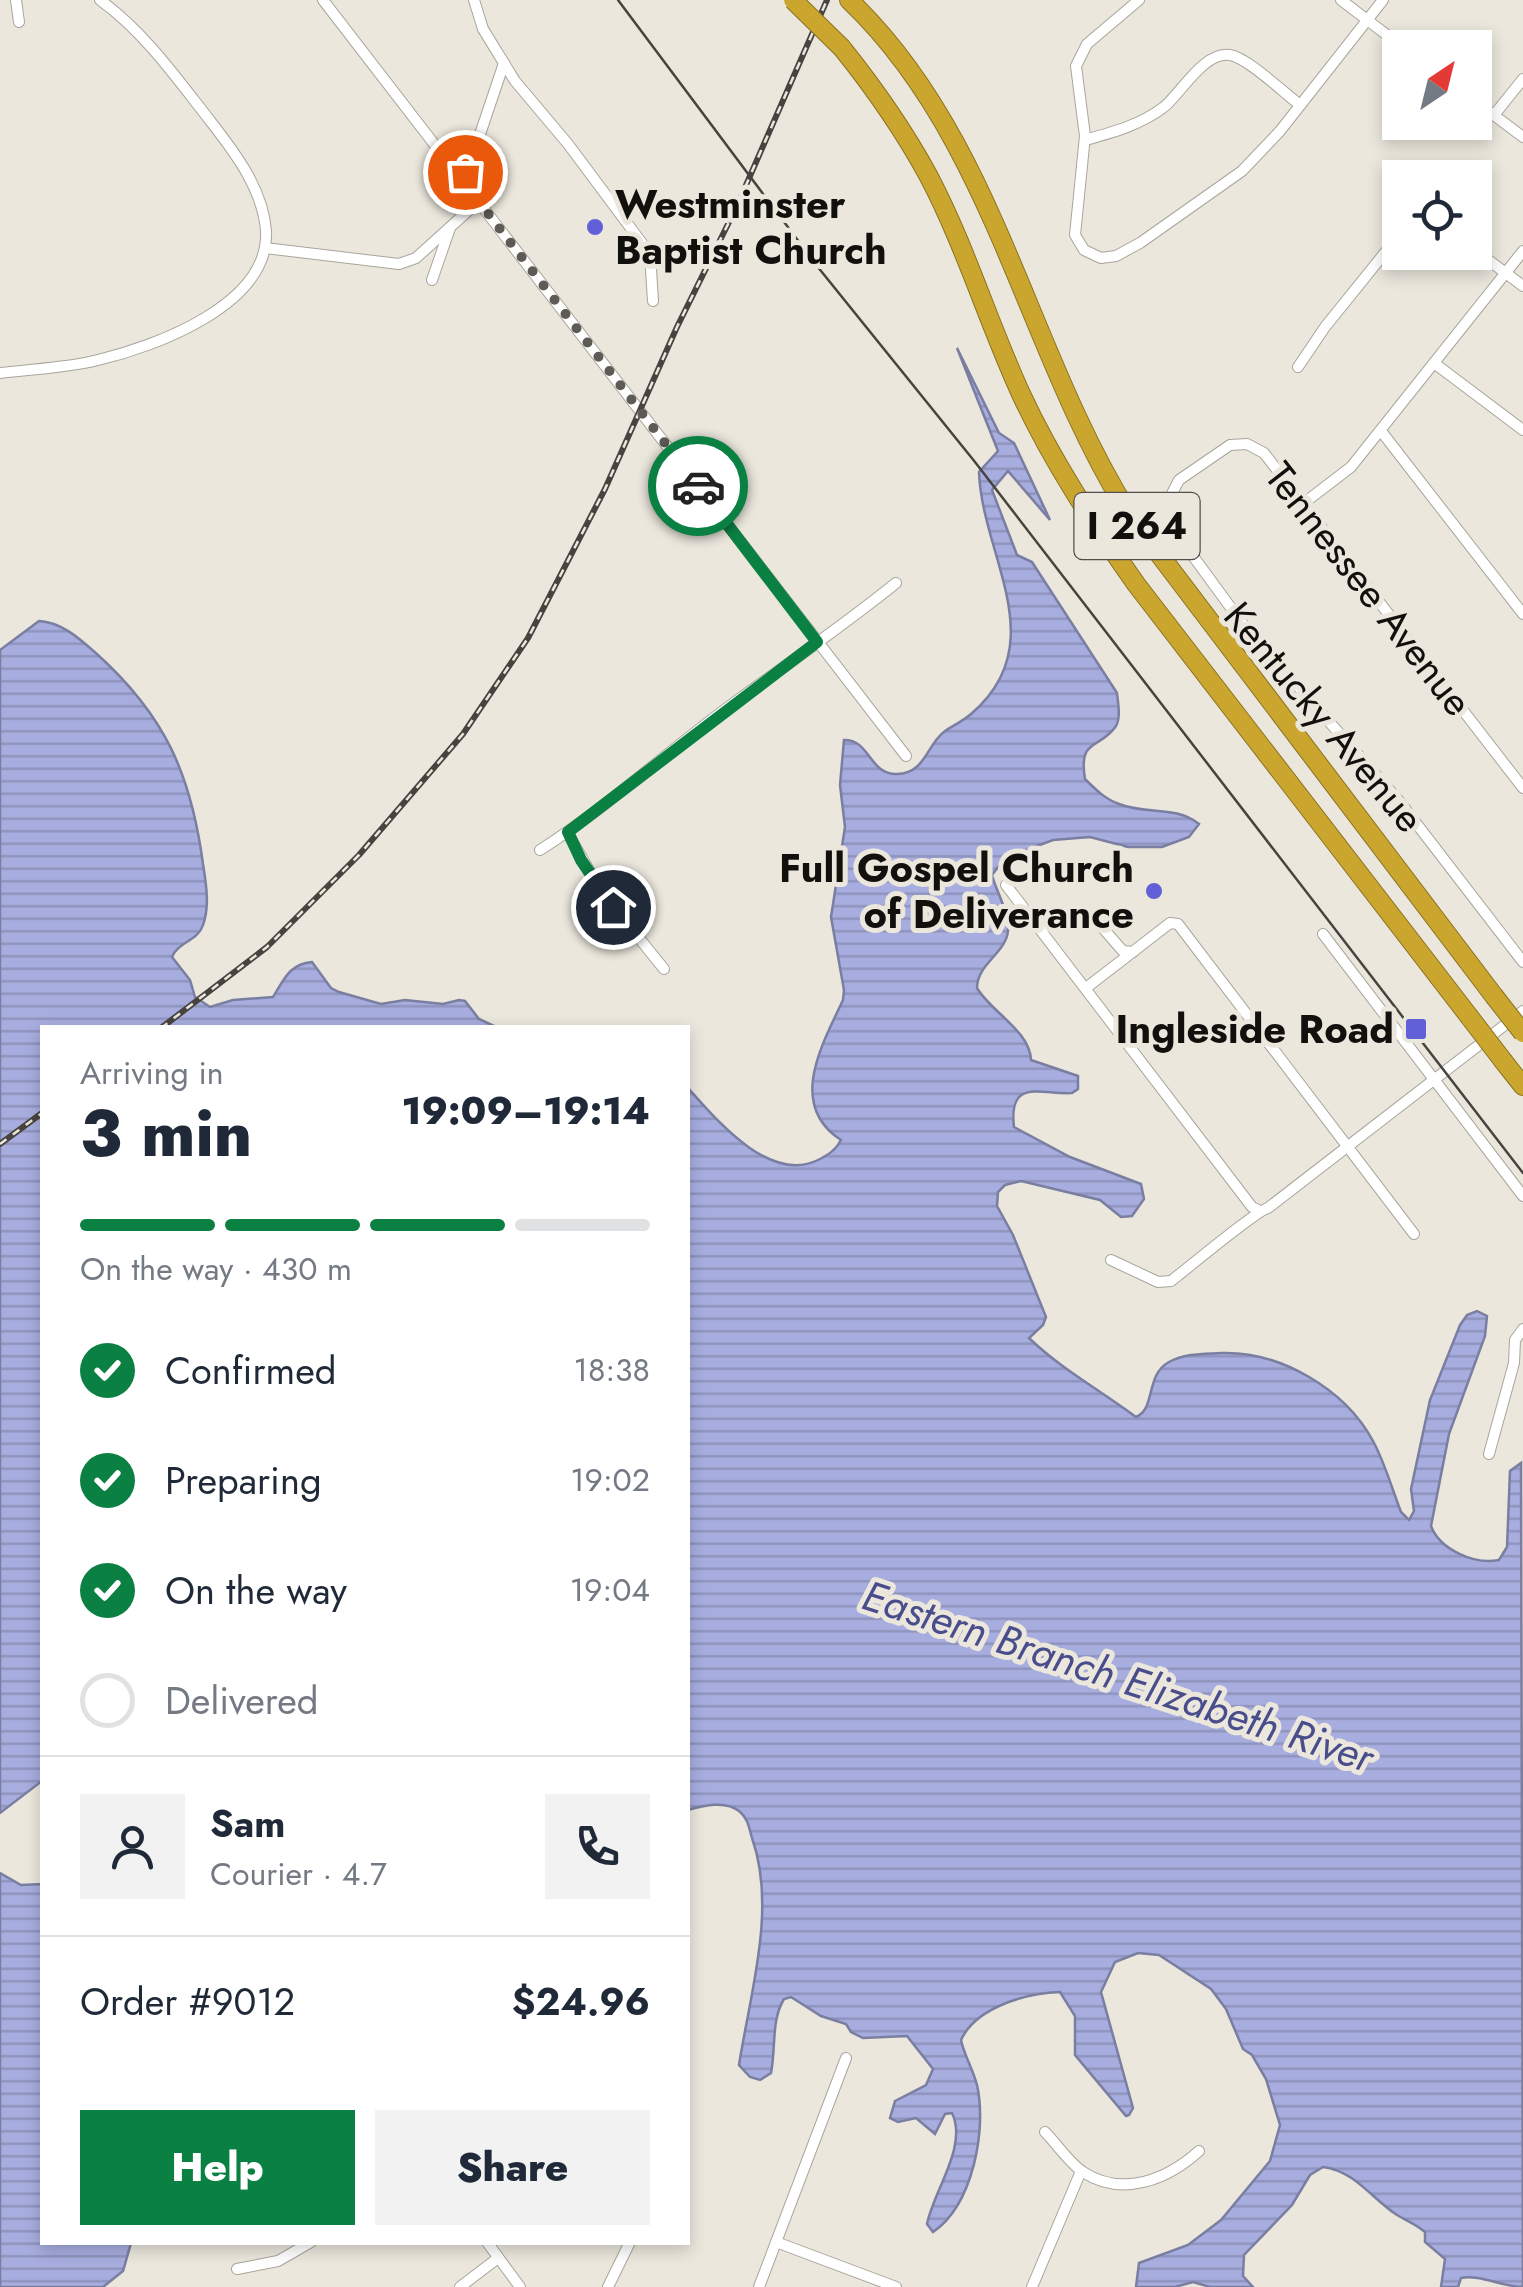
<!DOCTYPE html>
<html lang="en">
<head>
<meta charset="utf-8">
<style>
	:root { --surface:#fff; --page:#f2f2f3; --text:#1f2937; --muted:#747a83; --line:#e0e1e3; --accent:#0b8043 }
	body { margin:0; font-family:Jost,sans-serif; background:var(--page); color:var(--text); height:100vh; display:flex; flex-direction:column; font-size:38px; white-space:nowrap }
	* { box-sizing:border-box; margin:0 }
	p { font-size:32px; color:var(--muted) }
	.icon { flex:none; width:55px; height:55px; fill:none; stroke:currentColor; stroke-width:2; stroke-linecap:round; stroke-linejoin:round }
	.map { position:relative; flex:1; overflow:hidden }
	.drawer { position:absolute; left:40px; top:1025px; width:650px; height:1220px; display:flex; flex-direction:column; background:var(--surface); border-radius:0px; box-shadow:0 5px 15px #0003 }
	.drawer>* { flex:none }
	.needle { width:65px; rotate:35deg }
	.buttons { position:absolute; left:1382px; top:30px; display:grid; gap:20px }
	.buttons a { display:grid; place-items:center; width:110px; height:110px; border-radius:0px; background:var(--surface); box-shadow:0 5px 15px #0003; font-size:50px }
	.pin { position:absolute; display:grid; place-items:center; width:85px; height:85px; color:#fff; margin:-42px; border:5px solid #fff; border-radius:50%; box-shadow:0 2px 10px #0007 }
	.courier { position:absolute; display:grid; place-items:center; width:100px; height:100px; margin:-50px; border:8px solid #0b8043; border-radius:50%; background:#fff; color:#222; box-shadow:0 2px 12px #0007 }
	.head em { font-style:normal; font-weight:800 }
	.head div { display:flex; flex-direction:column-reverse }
	.head { display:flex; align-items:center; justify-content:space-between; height:170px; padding:0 40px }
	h1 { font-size:65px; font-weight:800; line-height:75px }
	.bar { display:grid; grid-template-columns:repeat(4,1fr); gap:15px 10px; align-content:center; height:120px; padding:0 40px }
	.bar i { height:12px; border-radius:8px; background:var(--line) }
	.bar .on { background:var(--accent) }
	.bar p { grid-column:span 4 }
	.line { display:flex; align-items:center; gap:25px; padding:0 40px; border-top:2px solid var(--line) }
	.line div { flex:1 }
	.round { display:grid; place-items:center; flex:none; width:105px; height:105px; border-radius:0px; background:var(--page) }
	ol { padding:0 40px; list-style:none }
	li { display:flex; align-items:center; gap:30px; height:110px }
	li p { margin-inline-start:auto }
	li .icon { padding:10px; border-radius:50%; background:var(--accent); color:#fff; stroke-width:4 }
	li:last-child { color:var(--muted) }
	li i { width:55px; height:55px; border:5px solid var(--line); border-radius:50% }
	.action { display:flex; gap:20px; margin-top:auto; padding:20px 40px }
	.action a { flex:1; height:115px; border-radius:0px; background:var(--accent); color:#fff; font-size:40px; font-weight:800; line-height:115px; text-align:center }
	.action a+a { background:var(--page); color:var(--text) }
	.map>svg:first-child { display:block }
	.water { fill:url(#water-rules); stroke:#7a7ea0; stroke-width:2.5 }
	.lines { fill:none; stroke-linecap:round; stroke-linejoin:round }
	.street-casing { stroke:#a8a59c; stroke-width:12 }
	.highway-casing { stroke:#8a7222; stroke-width:20 }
	.street { stroke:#fff; stroke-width:10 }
	.highway { stroke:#cba62e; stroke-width:18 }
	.tram { stroke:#474440; stroke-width:2.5 }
	.rail-casing { stroke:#474440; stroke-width:6 }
	.rail { stroke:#ebe7dd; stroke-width:2.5; stroke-dasharray:8; stroke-linecap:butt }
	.highway-bridge-casing { stroke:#8a7222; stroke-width:20; stroke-linecap:butt }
	.highway-bridge { stroke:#cba62e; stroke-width:18 }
	.done { stroke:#5e5b56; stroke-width:10; stroke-dasharray:0 18 }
	.route { stroke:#0b8043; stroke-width:12 }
	.poi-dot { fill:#6160d9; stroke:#ebe7dd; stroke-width:4 }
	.labels { text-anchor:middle; stroke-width:10; stroke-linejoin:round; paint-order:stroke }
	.shield { fill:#ebe7dd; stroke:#53504b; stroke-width:2.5 }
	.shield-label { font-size:38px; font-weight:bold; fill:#12100d }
	.poi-label { font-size:40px; font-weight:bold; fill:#12100d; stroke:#ebe7dd; text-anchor:end }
	.street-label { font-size:40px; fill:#12100d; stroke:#ebe7dd }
	.water-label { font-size:42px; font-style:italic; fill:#494d8c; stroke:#ebe7dd }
</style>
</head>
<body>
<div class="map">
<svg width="1523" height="2287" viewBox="0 0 1523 2287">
	<defs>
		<pattern id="water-rules" width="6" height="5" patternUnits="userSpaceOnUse" patternTransform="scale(2.5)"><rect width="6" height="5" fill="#a7addf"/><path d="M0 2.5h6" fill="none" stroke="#8f94be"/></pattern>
	</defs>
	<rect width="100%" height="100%" fill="#ebe7dd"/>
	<!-- water -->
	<g class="water">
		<path d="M957,348L999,433L1014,443L1050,520L1008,471L992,490L1017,555L1032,562L1117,693C1118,703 1121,717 1116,726C1100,750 1078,737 1085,779C1095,789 1105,799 1119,804C1146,815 1175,805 1199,824L1189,837L1162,847H1128L1090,837L1053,840L1005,858L992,875C996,891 1010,914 1008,931C1006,953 977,964 977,988C991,1012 1030,1031 1031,1060L1078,1076V1089L1072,1093C1042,1095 1008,1077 1014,1127L1070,1157L1141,1184L1144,1199L1132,1216L1121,1217L1100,1200L1021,1181L1005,1185L998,1192L997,1206L1013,1235L1046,1317L1043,1325L1029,1338C1061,1369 1100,1390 1136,1417C1156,1409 1145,1375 1169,1362C1186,1353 1203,1354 1221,1353C1280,1351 1345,1389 1373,1441C1385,1463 1392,1489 1401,1512L1409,1520L1414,1511L1411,1489L1430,1400L1460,1325L1467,1315L1477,1311L1487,1316L1485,1336L1449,1434L1431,1526C1440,1550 1475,1565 1499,1560L1507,1547L1510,1471L1521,1463L1523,2287C1502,2287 1480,2274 1461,2278L1458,2287H1441L1445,2259L1425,2242V2232C1416,2224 1407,2221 1397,2215C1372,2199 1355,2171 1323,2167L1310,2175L1292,2205L1244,2255L1243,2276L1253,2287H1210L1193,2282L1175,2287H1136L1139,2263L1188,2245L1221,2220L1270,2161L1280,2125L1266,2079L1252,2055L1243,2049L1226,2009L1211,1989L1159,1955L1138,1953L1115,1962L1101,1992L1133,2108L1129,2115L1126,2116L1075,2055V2016L1060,1992C1027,1993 976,2007 961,2040C964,2055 973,2069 977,2085C987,2129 973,2205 933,2232L927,2224C934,2190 968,2146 952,2113L945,2114L935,2134L916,2118L898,2122L890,2118L895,2101L926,2085L933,2069L907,2036L863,2038L851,2032L846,2024L821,2016L791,1997L784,1999C771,2020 776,2048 771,2073L760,2080L750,2077L739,2065C750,1994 777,1908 752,1838C749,1828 748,1818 739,1811C725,1800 703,1806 688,1810V1088C716,1119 769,1184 818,1160C828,1155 836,1150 841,1140C787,1105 822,1045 843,1000L844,990L831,917L845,827L840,785L844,740C870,739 869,775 897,774C926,773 926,745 945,731C954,725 963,721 971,714C1054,643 982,557 979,472L998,451Z"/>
		<path d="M39,621C62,622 81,640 98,655C165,716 191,774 203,864C206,883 210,906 203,925C198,941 178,942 172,957L190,980L195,997L210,1007L233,1000L273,997C284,980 289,964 312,962L331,988L339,992L381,1004L405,1000L443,1004L459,1000L465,1001L479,1019L496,1027L42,1028V1781L0,1813V650Z"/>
		<path d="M0,1873L21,1885L42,1884V2242L131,2243L123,2271L103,2287H0Z"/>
	</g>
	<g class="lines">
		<defs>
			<g id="street">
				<path d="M16,0L19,22"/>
				<path d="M323,0L906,756"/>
				<path d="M474,0L483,29L515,81L568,144L650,254L653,301"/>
				<path d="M1139,0L1087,44L1076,66L1085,136L1075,235L1084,250L1101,258L1116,256L1140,243L1242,171L1280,131L1383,0"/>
				<path d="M1341,0L1404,48"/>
				<path d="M1475,101L1523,137"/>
				<path d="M1494,115L1523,79"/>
				<path d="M1085,140C1114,132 1140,125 1164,107C1182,92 1204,51 1230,55C1248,58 1284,93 1300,105"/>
				<path d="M460,177L470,164L504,63"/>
				<path d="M265,248L399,264L416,258L479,201"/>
				<path d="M1475,250L1523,286"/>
				<path d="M432,280L450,228"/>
				<path d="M1434,363L1523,430"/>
				<path d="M1298,367L1325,327L1400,234"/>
				<path d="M0,373C32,369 67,368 98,360C157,346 270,304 266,231C263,188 233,150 208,118C175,76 144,32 100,0"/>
				<path d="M1381,431L1523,614"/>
				<path d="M1304,503L1351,467L1523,251"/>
				<path d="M1523,788L1264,453L1247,444L1230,445L1179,480L1168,501L1171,526L1242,623L1399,801L1523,962"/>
				<path d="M567,832L601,891L664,969"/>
				<path d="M540,850C609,806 669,750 735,702C789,663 844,625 896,583"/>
				<path d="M1006,885L1252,1207L1258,1210"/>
				<path d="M1041,930C1085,894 1094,920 1123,951L1133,952"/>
				<path d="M1323,934L1523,1196"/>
				<path d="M1086,988L1170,923L1178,924L1414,1234"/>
				<path d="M1111,1260L1158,1282L1171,1281C1188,1268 1256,1211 1268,1208L1523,1011"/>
				<path d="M1489,1454L1514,1363L1515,1340L1523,1329"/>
				<path d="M1045,2132C1057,2144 1069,2163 1083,2172C1123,2198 1168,2179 1199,2151"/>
				<path d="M487,2242L520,2287"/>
				<path d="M776,2242L896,2287"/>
				<path d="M237,2269L278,2261L311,2242"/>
				<path d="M460,2287L498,2258"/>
				<path d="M608,2287L630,2242"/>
				<path d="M759,2287L846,2058"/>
				<path d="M1032,2287L1081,2171"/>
			</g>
			<g id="highway">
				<path d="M849,0C995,139 1026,352 1131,517L1494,996"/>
				<path d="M842,48C874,88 903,129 928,175C965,245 988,322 1021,394C1052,461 1093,523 1136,584L1468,1015"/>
				<path d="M1504,1062L1523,1086"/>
			</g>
		</defs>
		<!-- street casing -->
		<use href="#street" class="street-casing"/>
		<!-- highway casing -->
		<use href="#highway" class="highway-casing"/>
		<!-- street -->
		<use href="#street" class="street"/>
		<!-- highway -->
		<use href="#highway" class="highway"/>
		<!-- tram -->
		<path class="tram" d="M618,0L817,266L975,462L1523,1173"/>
		<defs>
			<g id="rail">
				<path d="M161,1028L267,947L359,855L463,734L528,638L605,489L677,327L736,208L827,0"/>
				<path d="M0,1144L42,1113"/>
			</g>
		</defs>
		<!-- rail casing -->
		<use href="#rail" class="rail-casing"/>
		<!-- rail -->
		<use href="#rail" class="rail"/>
		<defs>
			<g id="highway-bridge">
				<path d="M793,0L842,48"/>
				<path d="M1494,996L1523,1033"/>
				<path d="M1468,1015L1504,1062"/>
			</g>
		</defs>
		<!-- highway-bridge casing -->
		<use href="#highway-bridge" class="highway-bridge-casing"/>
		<!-- highway-bridge -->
		<use href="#highway-bridge" class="highway-bridge"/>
	</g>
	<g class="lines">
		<!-- done -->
		<path class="done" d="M465,172L460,177L698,486"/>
		<!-- route -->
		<path class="route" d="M613,907L581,860L568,832L817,642L698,486"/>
	</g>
	<!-- markers -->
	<g class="poi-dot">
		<circle cx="595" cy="227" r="10"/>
		<circle cx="1154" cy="891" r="10"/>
		<rect x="1404" y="1017" width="24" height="24" rx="5"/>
	</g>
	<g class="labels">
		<!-- shield labels -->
		<rect class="shield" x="1074.5" y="493" width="125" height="66" rx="8"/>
		<g class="shield-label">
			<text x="1137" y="539">I 264</text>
		</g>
		<!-- poi labels -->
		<g class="poi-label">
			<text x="615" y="218" text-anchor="start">Westminster<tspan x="615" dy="46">Baptist Church</tspan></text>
			<text x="1134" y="882">Full Gospel Church<tspan x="1134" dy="46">of Deliverance</tspan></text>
			<text x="1394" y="1043">Ingleside Road</text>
		</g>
		<!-- street labels -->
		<g class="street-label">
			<text transform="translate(1369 589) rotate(52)" y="14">Tennessee Avenue</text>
			<text transform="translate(1324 717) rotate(50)" y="14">Kentucky Avenue</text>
		</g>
		<!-- water labels -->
		<g class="water-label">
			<text transform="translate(1118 1676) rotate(18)" y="15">Eastern Branch Elizabeth River</text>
		</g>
	</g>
</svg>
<div class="buttons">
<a><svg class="needle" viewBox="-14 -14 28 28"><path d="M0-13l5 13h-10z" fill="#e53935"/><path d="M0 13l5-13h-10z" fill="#747a83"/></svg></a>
<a><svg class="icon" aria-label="locate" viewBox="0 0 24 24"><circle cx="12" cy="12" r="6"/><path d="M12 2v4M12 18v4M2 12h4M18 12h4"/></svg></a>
</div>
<div class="pin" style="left:465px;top:172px;background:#ea580c"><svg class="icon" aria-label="bag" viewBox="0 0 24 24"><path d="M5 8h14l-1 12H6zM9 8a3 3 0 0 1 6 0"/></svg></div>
<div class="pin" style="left:613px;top:907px;background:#1f2937"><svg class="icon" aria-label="home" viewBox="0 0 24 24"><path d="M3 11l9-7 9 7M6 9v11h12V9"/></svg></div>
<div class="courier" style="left:698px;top:486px"><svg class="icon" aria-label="car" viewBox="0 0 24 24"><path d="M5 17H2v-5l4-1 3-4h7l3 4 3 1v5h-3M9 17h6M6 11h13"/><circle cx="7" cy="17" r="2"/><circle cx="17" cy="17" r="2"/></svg></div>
<section class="drawer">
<div class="head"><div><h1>3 min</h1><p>Arriving in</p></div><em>19:09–19:14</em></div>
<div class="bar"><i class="on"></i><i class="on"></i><i class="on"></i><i></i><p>On the way · 430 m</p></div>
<ol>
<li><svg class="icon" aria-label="check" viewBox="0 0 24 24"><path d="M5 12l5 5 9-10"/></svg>Confirmed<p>18:38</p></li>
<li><svg class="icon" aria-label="check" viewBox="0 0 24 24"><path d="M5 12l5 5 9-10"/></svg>Preparing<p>19:02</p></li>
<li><svg class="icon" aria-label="check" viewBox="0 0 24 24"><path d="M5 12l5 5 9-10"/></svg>On the way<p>19:04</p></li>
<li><i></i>Delivered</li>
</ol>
<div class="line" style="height:180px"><a class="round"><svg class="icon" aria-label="person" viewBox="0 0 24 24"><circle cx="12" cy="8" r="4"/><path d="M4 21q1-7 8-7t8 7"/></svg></a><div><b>Sam</b><p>Courier · 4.7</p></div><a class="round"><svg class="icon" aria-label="phone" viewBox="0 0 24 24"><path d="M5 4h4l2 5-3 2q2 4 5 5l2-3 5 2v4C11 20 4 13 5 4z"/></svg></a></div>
<div class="line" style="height:130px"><div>Order #9012</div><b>$24.96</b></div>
<div class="action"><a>Help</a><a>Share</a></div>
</section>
</div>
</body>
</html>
